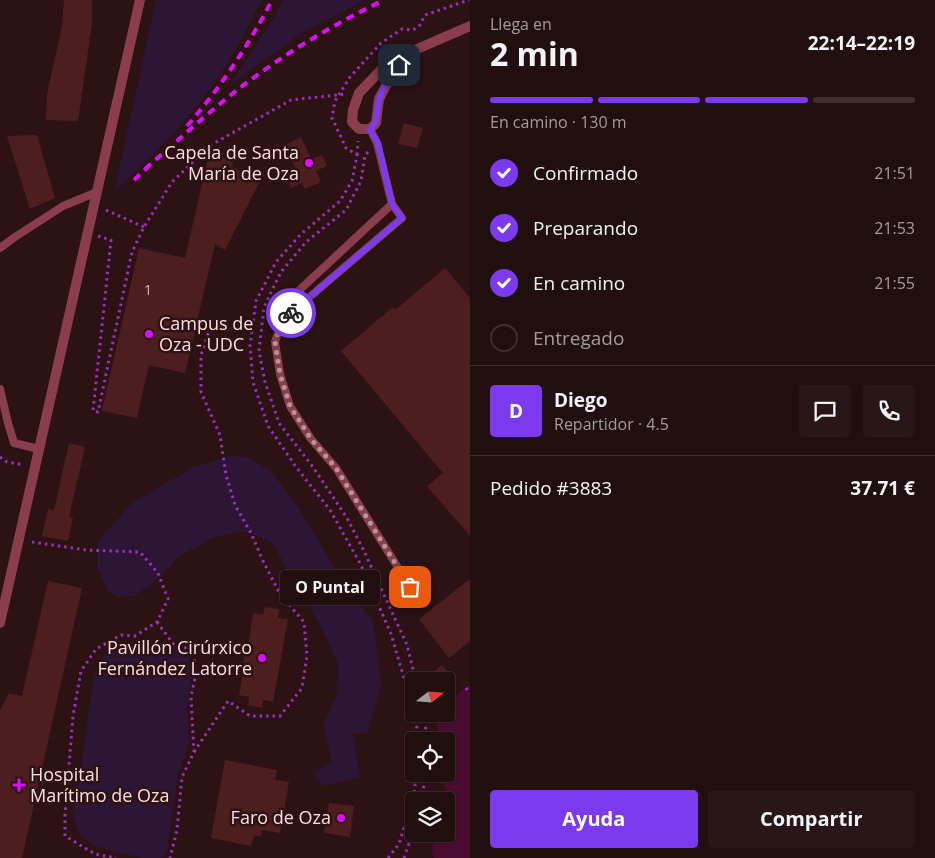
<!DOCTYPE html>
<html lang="es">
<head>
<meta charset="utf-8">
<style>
	:root { --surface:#210e0e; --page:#291717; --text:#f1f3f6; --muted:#a29c9e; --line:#3e2e2e; --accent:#7c3aed }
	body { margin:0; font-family:"Open Sans",sans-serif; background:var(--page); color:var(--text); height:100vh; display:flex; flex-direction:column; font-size:19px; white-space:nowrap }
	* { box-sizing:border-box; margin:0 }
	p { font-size:16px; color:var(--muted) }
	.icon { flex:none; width:28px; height:28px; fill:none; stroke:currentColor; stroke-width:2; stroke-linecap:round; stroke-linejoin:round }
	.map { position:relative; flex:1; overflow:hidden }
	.sheet { display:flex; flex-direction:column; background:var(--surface); width:465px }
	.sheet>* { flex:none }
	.needle { width:32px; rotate:73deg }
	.fabs { position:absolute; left:405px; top:672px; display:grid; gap:10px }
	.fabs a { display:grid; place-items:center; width:50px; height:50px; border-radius:5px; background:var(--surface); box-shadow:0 1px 4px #0004,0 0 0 1px var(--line); font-size:25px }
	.pin { position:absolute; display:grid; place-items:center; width:42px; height:42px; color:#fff; margin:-21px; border-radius:10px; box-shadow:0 2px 8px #0006 }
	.courier { position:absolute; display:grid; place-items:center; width:50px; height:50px; margin:-25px; border:4px solid #7c3aed; border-radius:50%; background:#fff; color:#222; box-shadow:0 1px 6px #0007 }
	.bubble { position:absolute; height:35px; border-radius:5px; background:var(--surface); box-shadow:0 1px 4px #0004,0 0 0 1px var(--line); font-size:16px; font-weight:700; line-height:35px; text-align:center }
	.head em { font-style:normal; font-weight:700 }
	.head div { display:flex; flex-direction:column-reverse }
	.head { display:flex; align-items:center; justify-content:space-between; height:85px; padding:0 20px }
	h1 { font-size:32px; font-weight:700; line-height:38px }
	.bar { display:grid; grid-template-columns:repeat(4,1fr); gap:8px 5px; align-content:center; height:60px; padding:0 20px }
	.bar i { height:6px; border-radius:4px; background:var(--line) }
	.bar .selected { background:var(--accent) }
	.bar p { grid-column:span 4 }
	.line { display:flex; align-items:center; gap:12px; padding:0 20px; border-top:1px solid var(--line) }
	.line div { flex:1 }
	.round { display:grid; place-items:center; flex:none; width:52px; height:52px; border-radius:5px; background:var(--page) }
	ol { padding:0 20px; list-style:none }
	li { display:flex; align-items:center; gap:15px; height:55px }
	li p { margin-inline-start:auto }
	li .icon { padding:5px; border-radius:50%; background:var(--accent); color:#fff; stroke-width:4 }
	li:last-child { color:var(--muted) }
	li i { width:28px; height:28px; border:2px solid var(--line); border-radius:50% }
	.button { display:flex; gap:10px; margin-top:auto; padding:10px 20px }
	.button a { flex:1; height:58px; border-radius:5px; background:var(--accent); color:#fff; font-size:20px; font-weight:700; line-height:58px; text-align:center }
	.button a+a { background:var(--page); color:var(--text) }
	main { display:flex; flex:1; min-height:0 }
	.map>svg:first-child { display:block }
	.green { fill:#2d1536 }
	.water { fill:#4b0c31 }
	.building { fill:#4d1e1f }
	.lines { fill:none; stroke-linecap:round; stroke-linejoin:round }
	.path { stroke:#9632bd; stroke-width:3; stroke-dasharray:2.5 4; stroke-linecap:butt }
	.service { stroke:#8a3e4c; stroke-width:8 }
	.minor { stroke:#8a3e4c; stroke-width:10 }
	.rail { stroke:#df0cfc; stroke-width:4; stroke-dasharray:8 6; stroke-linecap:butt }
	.done { stroke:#b59699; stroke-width:5; stroke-dasharray:0 9 }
	.route { stroke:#7c3aed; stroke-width:6 }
	.poi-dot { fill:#df0cfc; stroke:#2c1213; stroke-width:2 }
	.labels { text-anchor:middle; stroke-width:5; stroke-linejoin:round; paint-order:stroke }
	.number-label { font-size:15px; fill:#d2adb0 }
	.poi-label { font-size:18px; fill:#ffdde1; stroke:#2c1213; text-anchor:end }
</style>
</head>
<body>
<main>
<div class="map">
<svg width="470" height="858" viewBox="0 0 470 858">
	<rect width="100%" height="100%" fill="#2c1213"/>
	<!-- green -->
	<g class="green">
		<path d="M156,0H262C246,30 231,61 210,89C182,127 149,160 114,192Z"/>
		<path d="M283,0H366L303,32L229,86L275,16Z"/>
		<path d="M229,456L248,457L270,470L297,505L335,568L374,624L381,686L367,733H353L360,777L324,786L313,774L332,762L323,726L337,693L338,664L321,626L272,543L251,533L239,532L215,537L180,556L151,585L134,596L118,597L108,591L97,567L98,541L132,503L192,468Z"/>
		<path d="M131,641L163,646L188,653L191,678L187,709L189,744L178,775L167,851L161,858H142L94,846L80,834L73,815L84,748L94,674L109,648Z"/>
	</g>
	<!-- water -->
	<path class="water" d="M470,684V858H434L432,850L436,834H446V801H445L446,797L443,774H446V741H439L436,715L437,714H446V705Z"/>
	<!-- building -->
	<g class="building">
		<path d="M64,0H92V24L78,121L46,120L47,94L62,26Z"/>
		<path d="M404,123L423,128L417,148L398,144Z"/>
		<path d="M37,135L55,198L30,209L7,136Z"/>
		<path d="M301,137L311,159L322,155L327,166L316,171L321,182L305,189L302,183L291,188L285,173L295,168L285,145Z"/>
		<path d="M209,154L233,160L232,167L260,181L225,250L215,244L185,373L149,365L137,418L102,411L139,248L185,258Z"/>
		<path d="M445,268L470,298V536L427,486L443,473L341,351L393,307L395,310Z"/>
		<path d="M69,443L85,447L69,517L73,518L68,541L42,536L48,509L54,510Z"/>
		<path d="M470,579V641L449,658L419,619Z"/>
		<path d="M48,581L82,588L22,858H0V711L9,693L22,696Z"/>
		<path d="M265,607L279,609L278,618L288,619L273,702L263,700L262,708L248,705L249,697L239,695L245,662H243L246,647L248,648L253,613L263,615Z"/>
		<path d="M442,665L455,681H421Z"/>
		<path d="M225,760L277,770L275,780L289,782L280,833L262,830L261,837L254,835L251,846L211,838Z"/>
		<path d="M329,803L354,806L350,837L324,833Z"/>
	</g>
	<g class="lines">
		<!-- path -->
		<g class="path">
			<path d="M368,152L365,155L361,181L346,210L306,242L281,272L264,307L259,351L265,382L279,423L313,467L347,518L365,553L407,645L416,681"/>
			<path d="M357,155L358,141"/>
			<path d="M106,210L144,227"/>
			<path d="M98,236L111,240L93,411L98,412L132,252L144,227L172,182L211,145L291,100L346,94"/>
			<path d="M0,457L7,462L24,465"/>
			<path d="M32,542L86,550L140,552L158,573L168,599L157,622L135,636L121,635L96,649L81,671L73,716L65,815V836L95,854L116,858"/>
			<path d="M157,622L174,645L194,650L195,678L191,697L194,752L182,777L177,830L170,858"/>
			<path d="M466,688L470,693"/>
			<path d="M424,714L427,741"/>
			<path d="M420,741L410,698L391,634L361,565L330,510L296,467L268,426L253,382L250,345L256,301L276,262L300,235L340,201L352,181L357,155L346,148L332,118L335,101L350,77L381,43L402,29L413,30L420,25L425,15L469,0"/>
			<path d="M194,752L228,701L250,716H280L302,688L307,656L304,622L280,594L263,561L251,533L235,505L226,475L220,435L201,392V355L210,328L212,318"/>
			<path d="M421,801L426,774"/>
			<path d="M388,858L399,844L414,796L416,774"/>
			<path d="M404,858L414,829"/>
		</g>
		<!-- service -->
		<g class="service">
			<path d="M392,204L292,297L282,320L275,342L280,374L290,406L311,439L336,468L410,587"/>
			<path d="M0,248L15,237L63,206L97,192"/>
			<path d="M285,318L402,218L392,204L377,143L370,129"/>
			<path d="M0,389L8,423L14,443L39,449"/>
		</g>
		<!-- minor -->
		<g class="minor">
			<path d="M408,53L390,78L379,99L376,123L370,129H359L352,122L353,110L359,93L381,70L408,53L470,26"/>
			<path d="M0,623L140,0"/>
		</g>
		<!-- rail -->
		<g class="rail">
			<path d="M187,126C220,88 249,45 272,0"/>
			<path d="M145,169C174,144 202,118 232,94C279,57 330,26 384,0"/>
			<path d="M134,180L149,166"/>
		</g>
	</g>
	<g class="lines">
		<!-- done -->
		<path class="done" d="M291,313L282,320L275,342L280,374L290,406L311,439L336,468L410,587"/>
		<!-- route -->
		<path class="route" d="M291,313L402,218L392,204L378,143L370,130C380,118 375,114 379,100C382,88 391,75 399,65"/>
	</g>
	<!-- markers -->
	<g class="poi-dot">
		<circle cx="309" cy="163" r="5"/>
		<circle cx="149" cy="334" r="5"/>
		<circle cx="262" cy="658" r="5"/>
		<path d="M16.5 777.5h5v5h5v5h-5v5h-5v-5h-5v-5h5z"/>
		<circle cx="341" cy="818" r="5"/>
	</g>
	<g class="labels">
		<!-- number labels -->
		<g class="number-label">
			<text x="148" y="295">1</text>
		</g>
		<!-- poi labels -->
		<g class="poi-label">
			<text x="299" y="159">Capela de Santa<tspan x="299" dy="21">María de Oza</tspan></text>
			<text x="159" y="330" text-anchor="start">Campus de<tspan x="159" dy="21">Oza - UDC</tspan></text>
			<text x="252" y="654">Pavillón Cirúrxico<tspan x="252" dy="21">Fernández Latorre</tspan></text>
			<text x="30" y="781" text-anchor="start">Hospital<tspan x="30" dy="21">Marítimo de Oza</tspan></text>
			<text x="331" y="824">Faro de Oza</text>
		</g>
	</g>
</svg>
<div class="fabs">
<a><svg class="needle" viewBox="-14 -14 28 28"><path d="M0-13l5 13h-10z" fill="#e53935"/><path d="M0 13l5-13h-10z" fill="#a29c9e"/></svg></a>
<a><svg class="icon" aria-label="locate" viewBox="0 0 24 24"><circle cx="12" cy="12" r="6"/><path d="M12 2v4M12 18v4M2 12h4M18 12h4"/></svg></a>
<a><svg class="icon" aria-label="layers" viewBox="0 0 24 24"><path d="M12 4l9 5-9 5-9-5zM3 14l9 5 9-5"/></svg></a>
</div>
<div class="pin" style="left:410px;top:587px;background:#ea580c"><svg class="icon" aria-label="bag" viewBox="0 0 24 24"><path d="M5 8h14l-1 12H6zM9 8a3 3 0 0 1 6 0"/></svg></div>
<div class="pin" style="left:399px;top:65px;background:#1f2937"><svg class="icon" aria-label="home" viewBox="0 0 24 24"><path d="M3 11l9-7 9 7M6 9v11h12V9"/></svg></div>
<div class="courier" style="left:291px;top:313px"><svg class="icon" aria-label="bike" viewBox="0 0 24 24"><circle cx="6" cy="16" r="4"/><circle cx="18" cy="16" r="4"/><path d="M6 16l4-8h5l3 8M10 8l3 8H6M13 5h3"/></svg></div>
<div class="bubble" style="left:280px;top:570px;width:100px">O Puntal</div>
</div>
<section class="sheet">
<div class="head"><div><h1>2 min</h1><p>Llega en</p></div><em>22:14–22:19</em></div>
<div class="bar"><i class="selected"></i><i class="selected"></i><i class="selected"></i><i></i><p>En camino · 130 m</p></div>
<ol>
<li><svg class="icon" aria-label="check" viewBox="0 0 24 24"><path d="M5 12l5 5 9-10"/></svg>Confirmado<p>21:51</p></li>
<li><svg class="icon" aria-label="check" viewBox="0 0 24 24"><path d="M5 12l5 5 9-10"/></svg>Preparando<p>21:53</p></li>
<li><svg class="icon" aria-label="check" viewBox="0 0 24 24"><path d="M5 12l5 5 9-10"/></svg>En camino<p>21:55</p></li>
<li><i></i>Entregado</li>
</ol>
<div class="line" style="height:90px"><b class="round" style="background:var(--accent);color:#fff">D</b><div><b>Diego</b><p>Repartidor · 4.5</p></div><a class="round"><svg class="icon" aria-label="chat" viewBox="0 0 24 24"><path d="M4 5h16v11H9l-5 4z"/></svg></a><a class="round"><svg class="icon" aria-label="phone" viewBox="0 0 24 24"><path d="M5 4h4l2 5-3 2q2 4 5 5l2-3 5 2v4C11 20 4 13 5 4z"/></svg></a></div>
<div class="line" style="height:65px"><div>Pedido #3883</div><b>37.71 €</b></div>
<div class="button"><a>Ayuda</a><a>Compartir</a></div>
</section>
</main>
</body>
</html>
